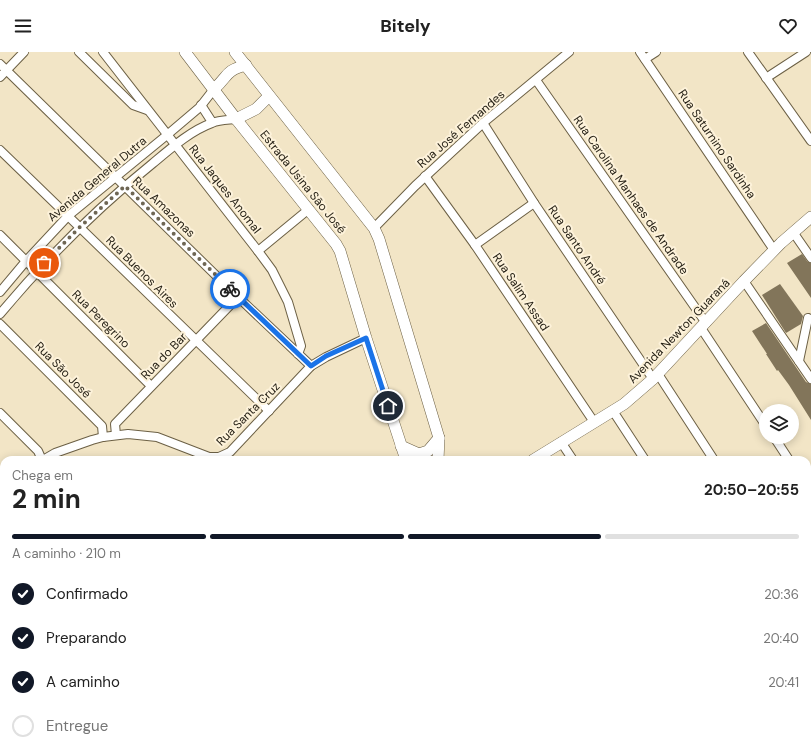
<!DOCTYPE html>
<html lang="pt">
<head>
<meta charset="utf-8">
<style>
	:root { --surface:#fff; --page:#f2f2f2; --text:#222; --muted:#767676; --line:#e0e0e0; --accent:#111827 }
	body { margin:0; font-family:"DM Sans",sans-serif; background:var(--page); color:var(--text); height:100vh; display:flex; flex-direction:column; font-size:15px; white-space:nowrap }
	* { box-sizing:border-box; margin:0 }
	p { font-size:13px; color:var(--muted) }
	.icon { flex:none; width:22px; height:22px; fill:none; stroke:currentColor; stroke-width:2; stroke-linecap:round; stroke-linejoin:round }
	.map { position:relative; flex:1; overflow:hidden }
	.sheet { position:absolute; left:0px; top:404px; width:811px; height:300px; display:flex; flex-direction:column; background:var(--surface); border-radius:12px 12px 0 0; box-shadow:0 2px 10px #0003 }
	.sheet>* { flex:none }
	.fabs { position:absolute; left:759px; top:352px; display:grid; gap:8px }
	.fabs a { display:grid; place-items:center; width:40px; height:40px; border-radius:50%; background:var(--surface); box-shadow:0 2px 10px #0003; font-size:20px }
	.pin { position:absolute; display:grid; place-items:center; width:34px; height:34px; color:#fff; margin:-17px; border:2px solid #fff; border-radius:50%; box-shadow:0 1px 4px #0007 }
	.courier { position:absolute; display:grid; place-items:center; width:40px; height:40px; margin:-20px; border:3px solid #1a73e8; border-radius:50%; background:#fff; color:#222; box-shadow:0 1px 5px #0007 }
	.headline em { font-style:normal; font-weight:700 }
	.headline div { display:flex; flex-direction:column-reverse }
	.headline { display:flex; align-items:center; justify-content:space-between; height:68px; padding:0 12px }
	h1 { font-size:26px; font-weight:700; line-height:30px }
	.bar { display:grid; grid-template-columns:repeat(4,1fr); gap:6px 4px; align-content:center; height:48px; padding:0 12px }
	.bar i { height:5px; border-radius:3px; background:var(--line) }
	.bar .on { background:var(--accent) }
	.bar p { grid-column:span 4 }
	ol { padding:0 12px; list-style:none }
	li { display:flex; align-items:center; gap:12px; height:44px }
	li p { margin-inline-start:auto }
	li .icon { padding:4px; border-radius:50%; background:var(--accent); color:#fff; stroke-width:4 }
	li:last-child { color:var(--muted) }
	li i { width:22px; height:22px; border:2px solid var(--line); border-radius:50% }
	header { display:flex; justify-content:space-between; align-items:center; height:52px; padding:0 12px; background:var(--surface); font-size:18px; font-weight:700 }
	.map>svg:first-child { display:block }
	.building { fill:#82755a }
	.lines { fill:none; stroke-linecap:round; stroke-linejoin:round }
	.street-casing { stroke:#6c6045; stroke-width:10 }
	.secondary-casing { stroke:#6c6045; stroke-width:12 }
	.street { stroke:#fff; stroke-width:8 }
	.secondary { stroke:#fff; stroke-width:11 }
	.done { stroke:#6e6654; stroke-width:4; stroke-dasharray:0 7.2 }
	.route { stroke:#1a73e8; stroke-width:5 }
	.labels { text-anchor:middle; stroke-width:4; stroke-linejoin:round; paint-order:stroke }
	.street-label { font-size:12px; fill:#272217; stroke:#fdf2da }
</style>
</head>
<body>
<header><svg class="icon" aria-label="menu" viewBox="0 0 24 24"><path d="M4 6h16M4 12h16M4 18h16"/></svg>Bitely<svg class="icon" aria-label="heart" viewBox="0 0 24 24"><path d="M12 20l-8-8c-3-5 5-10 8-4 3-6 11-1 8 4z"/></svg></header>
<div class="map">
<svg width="811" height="704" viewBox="0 0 811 704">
	<rect width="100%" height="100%" fill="#f2e5c6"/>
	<!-- building -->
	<g class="building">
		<path d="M802,202L807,209L811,211V246L787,211Z"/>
		<path d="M780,232L803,264L801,272L786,281L762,243Z"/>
		<path d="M766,271L806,330L811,332V368L789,333L778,318L777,319L766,302H767L752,279Z"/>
	</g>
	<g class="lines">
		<defs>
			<g id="street">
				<path d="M79,0L133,53L147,58"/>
				<path d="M103,0L258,199L272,218L288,250L301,294L298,302"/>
				<path d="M640,0L774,198"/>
				<path d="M748,0L811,89"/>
				<path d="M645,7L656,0"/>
				<path d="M0,12L238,245L311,314"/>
				<path d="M0,25L24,0"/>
				<path d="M766,26L806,0"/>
				<path d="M536,28L706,271"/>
				<path d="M201,53L212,70"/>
				<path d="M483,71L534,151L653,327"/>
				<path d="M0,98L269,359"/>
				<path d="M425,124L475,193L594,370"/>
				<path d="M374,176L415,134L483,71L569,0"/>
				<path d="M793,180L811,206"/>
				<path d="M0,183L151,334"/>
				<path d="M475,193L534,151"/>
				<path d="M258,199L309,157"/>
				<path d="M744,229L811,327"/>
				<path d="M0,240L26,209L68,164L167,83L200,55L214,37"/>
				<path d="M0,262C46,207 96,157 152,112C170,97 190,79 212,71C219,68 228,68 236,67"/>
				<path d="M0,272L102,374L103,385"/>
				<path d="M701,276L766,374"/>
				<path d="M799,309L808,266"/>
				<path d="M658,322L714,408"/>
				<path d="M613,359L645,408"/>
				<path d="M0,361L38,399L42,408"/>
				<path d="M116,383L115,372L238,245"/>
				<path d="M774,385L789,408"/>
				<path d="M561,390L573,408"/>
				<path d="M43,408L55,401L92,388L103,385L128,382L157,385L209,405H219L230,400L311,314L326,305L366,286"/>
				<path d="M807,435L811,441"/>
				<path d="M0,446L4,450"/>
				<path d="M0,486L4,475"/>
				<path d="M807,487L811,484"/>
				<path d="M807,540L811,546"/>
				<path d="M807,653L811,651"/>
				<path d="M690,700L693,704"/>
				<path d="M463,704L469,700"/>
				<path d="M732,704L738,700"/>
			</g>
			<g id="secondary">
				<path d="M185,0L236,67L336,192L340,199L366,286L406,408"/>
				<path d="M235,0L374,176L379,187L439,386L438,408"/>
				<path d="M214,37C229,24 224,19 246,13"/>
				<path d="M236,67L256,57L269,44"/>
				<path d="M401,394L419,402L428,399L439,386"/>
				<path d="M533,408L624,352L653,327L744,229L781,191L811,165"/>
				<path d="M592,700L595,704"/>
			</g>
		</defs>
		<!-- street casing -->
		<use href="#street" class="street-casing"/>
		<!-- secondary casing -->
		<use href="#secondary" class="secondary-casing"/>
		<!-- street -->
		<use href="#street" class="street"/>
		<!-- secondary -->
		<use href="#secondary" class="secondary"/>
	</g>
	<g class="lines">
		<!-- done -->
		<path class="done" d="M44,211L80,175L125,134L230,237"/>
		<!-- route -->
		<path class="route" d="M230,237L311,314L326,304L366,286L388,354"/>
	</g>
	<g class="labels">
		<!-- street labels -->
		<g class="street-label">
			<text transform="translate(461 77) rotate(-41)" y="4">Rua José Fernandes</text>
			<text transform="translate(717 92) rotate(56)" y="4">Rua Saturnino Sardinha</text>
			<text transform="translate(97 127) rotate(-40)" y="4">Avenida General Dutra</text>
			<text transform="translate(303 130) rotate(51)" y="4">Estrada Usina São José</text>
			<text transform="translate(225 137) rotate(52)" y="4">Rua Jaques Anomal</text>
			<text transform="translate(631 143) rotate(55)" y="4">Rua Carolina Manhaes de Andrade</text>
			<text transform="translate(164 155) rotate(44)" y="4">Rua Amazonas</text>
			<text transform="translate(577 193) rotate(56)" y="4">Rua Santo André</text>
			<text transform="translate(142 220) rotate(45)" y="4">Rua Buenos Aires</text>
			<text transform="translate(521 240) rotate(56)" y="4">Rua Salim Assad</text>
			<text transform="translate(101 267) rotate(45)" y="4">Rua Peregrino</text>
			<text transform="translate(679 279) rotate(-46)" y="4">Avenida Newton Guaraná</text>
			<text transform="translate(164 304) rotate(-46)" y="4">Rua do Bar</text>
			<text transform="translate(63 318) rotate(45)" y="4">Rua São José</text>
			<text transform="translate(248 362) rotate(-45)" y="4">Rua Santa Cruz</text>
		</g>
	</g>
</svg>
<div class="fabs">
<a><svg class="icon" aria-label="layers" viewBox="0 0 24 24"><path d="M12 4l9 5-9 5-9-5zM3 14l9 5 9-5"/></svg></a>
</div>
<div class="pin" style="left:44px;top:211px;background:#ea580c"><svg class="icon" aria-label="bag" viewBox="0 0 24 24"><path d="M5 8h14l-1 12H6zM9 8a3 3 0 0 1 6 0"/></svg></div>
<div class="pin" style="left:388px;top:354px;background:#1f2937"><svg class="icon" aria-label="home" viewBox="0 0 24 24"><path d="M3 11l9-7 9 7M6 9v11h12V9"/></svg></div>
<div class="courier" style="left:230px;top:237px"><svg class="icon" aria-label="bike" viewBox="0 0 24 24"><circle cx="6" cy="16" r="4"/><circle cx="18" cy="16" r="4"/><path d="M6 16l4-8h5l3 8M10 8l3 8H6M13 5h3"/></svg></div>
<section class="sheet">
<div class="headline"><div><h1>2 min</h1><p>Chega em</p></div><em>20:50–20:55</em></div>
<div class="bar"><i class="on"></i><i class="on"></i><i class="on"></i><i></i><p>A caminho · 210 m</p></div>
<ol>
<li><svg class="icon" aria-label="check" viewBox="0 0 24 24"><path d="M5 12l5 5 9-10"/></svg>Confirmado<p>20:36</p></li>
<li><svg class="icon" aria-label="check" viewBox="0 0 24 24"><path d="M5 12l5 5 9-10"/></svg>Preparando<p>20:40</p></li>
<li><svg class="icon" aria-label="check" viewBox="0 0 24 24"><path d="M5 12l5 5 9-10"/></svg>A caminho<p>20:41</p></li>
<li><i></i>Entregue</li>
</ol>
</section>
</div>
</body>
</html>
